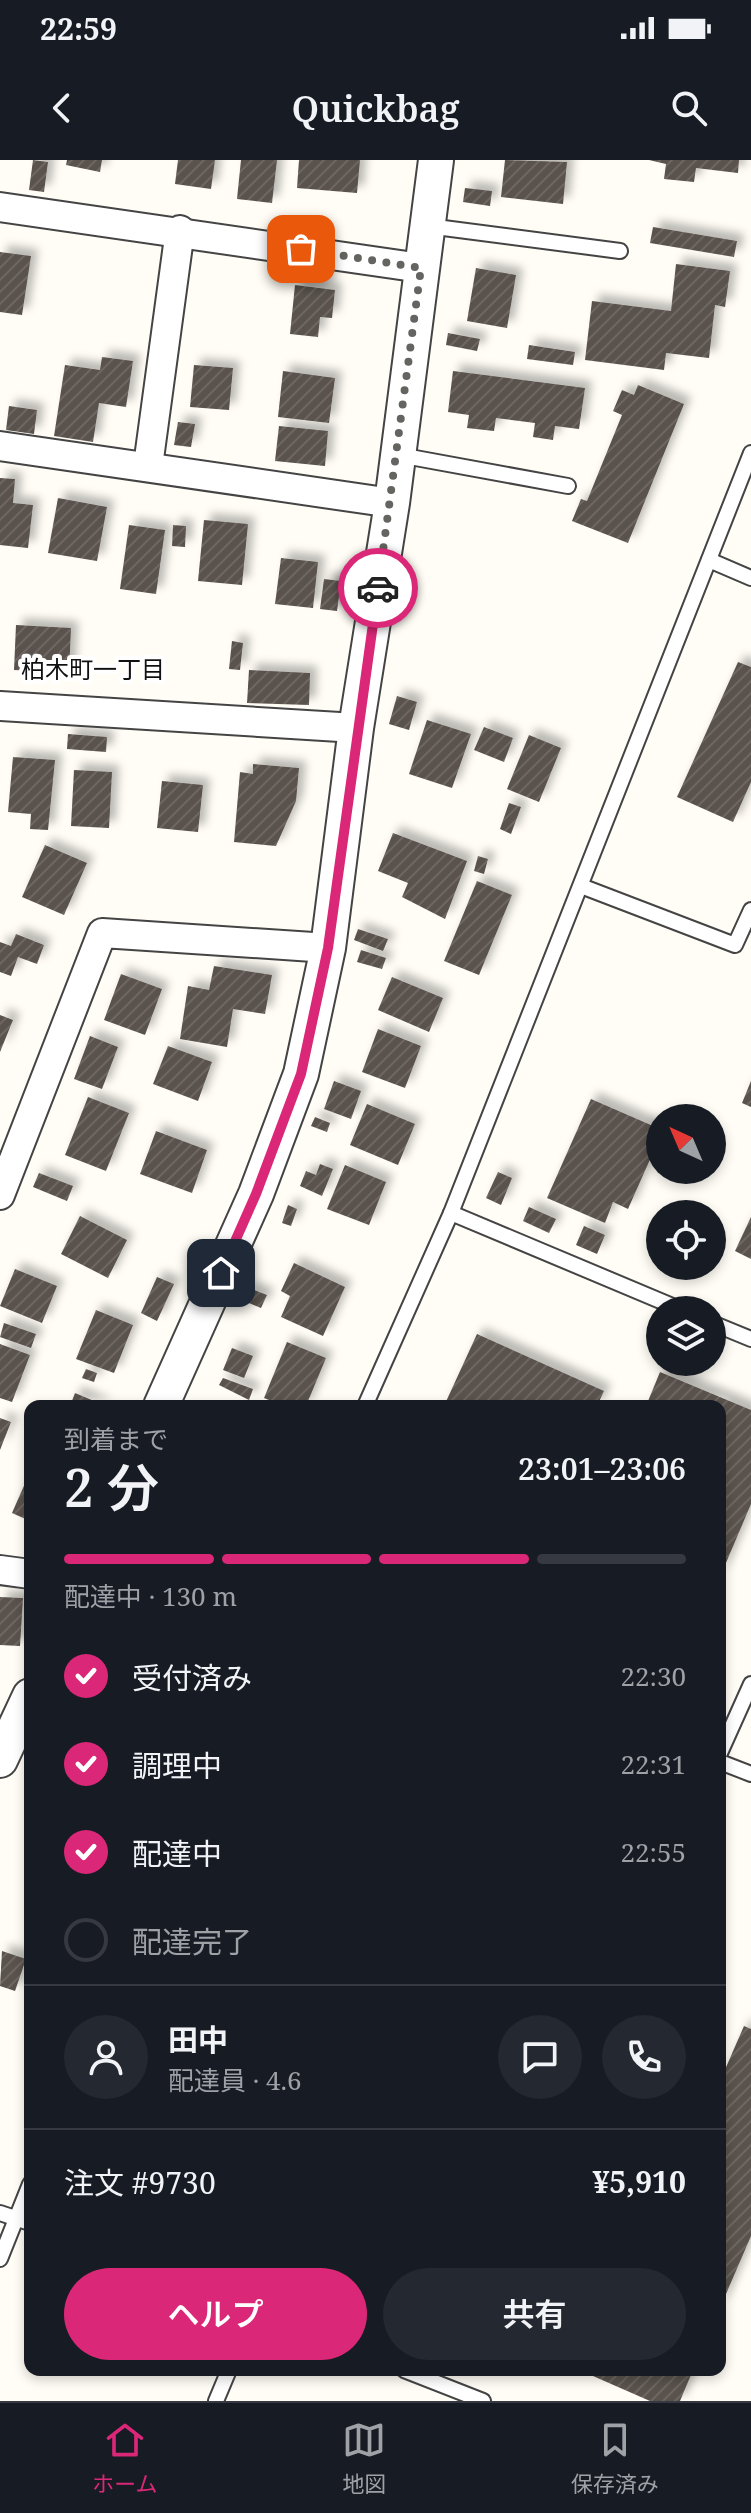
<!DOCTYPE html>
<html lang="ja">
<head>
<meta charset="utf-8">
<style>
	:root { --surface:#171b24; --page:#242831; --text:#f1f3f6; --muted:#9ea1a6; --line:#363941; --accent:#db2777 }
	body { margin:0; font-family:"Noto Serif","Noto Sans JP",serif; background:var(--page); color:var(--text); height:100vh; display:flex; flex-direction:column; font-size:30px; white-space:nowrap }
	* { box-sizing:border-box; margin:0 }
	p { font-size:26px; color:var(--muted) }
	.icon { flex:none; width:44px; height:44px; fill:none; stroke:currentColor; stroke-width:2; stroke-linecap:round; stroke-linejoin:round }
	.map { position:relative; flex:1; overflow:hidden }
	.details { position:absolute; left:24px; top:1240px; width:702px; height:976px; display:flex; flex-direction:column; background:var(--surface); border-radius:16px; box-shadow:0 4px 12px #0003 }
	.details>* { flex:none }
	.needle { width:52px; rotate:316deg }
	.tools { position:absolute; left:646px; top:944px; display:grid; gap:16px }
	.tools a { display:grid; place-items:center; width:80px; height:80px; border-radius:50%; background:var(--surface); box-shadow:0 4px 12px #0003; font-size:40px }
	.pin { position:absolute; display:grid; place-items:center; width:68px; height:68px; color:#fff; margin:-34px; border-radius:16px; box-shadow:0 4px 12px #0006 }
	.courier { position:absolute; display:grid; place-items:center; width:80px; height:80px; margin:-40px; border:6px solid #db2777; border-radius:50%; background:#fff; color:#222; box-shadow:0 2px 10px #0007 }
	.head em { font-style:normal; font-weight:600 }
	.head div { display:flex; flex-direction:column-reverse }
	.head { display:flex; align-items:center; justify-content:space-between; height:136px; padding:0 40px }
	h1 { font-size:52px; font-weight:600; line-height:60px }
	.bar { display:grid; grid-template-columns:repeat(4,1fr); gap:12px 8px; align-content:center; height:96px; padding:0 40px }
	.bar i { height:10px; border-radius:6px; background:var(--line) }
	.bar .current { background:var(--accent) }
	.bar p { grid-column:span 4 }
	.line { display:flex; align-items:center; gap:20px; padding:0 40px; border-top:2px solid var(--line) }
	.line div { flex:1 }
	.round { display:grid; place-items:center; flex:none; width:84px; height:84px; border-radius:42px; background:var(--page) }
	ol { padding:0 40px; list-style:none }
	li { display:flex; align-items:center; gap:24px; height:88px }
	li p { margin-inline-start:auto }
	li .icon { padding:8px; border-radius:50%; background:var(--accent); color:#fff; stroke-width:4 }
	li:last-child { color:var(--muted) }
	li i { width:44px; height:44px; border:4px solid var(--line); border-radius:50% }
	.cta { display:flex; gap:16px; margin-top:auto; padding:16px 40px }
	.cta a { flex:1; height:92px; border-radius:48px; background:var(--accent); color:#fff; font-size:32px; font-weight:600; line-height:92px; text-align:center }
	.cta a+a { background:var(--page); color:var(--text) }
	.status { display:flex; justify-content:space-between; align-items:center; height:56px; padding:0 40px; background:var(--surface); direction:ltr }
	.status svg { height:22px; fill:currentColor }
	header { display:flex; justify-content:space-between; align-items:center; height:104px; padding:0 40px; background:var(--surface); font-size:36px; font-weight:600 }
	.dock { display:flex; justify-content:space-around; align-items:center; height:112px; border-top:2px solid var(--line); background:var(--surface); font-size:22px; color:var(--muted) }
	.dock a { display:grid; justify-items:center; gap:4px }
	.dock .current { color:var(--accent) }
	.map>svg:first-child { display:block }
	.building { fill:url(#building-hatch); filter:url(#shadow) }
	.lines { fill:none; stroke-linecap:round; stroke-linejoin:round }
	.service-casing { stroke:#444; stroke-width:18 }
	.minor-casing { stroke:#444; stroke-width:32 }
	.tertiary-casing { stroke:#444; stroke-width:38 }
	.service { stroke:#fff; stroke-width:14 }
	.minor { stroke:#fff; stroke-width:28 }
	.tertiary { stroke:#fff; stroke-width:34 }
	.done { stroke:#646461; stroke-width:8; stroke-dasharray:0 14.4 }
	.route { stroke:#db2777; stroke-width:10 }
	.labels { text-anchor:middle; stroke-width:8; stroke-linejoin:round; paint-order:stroke }
	.neighbourhood-label { font-size:24px; fill:#111; stroke:#fff }
</style>
</head>
<body>
<div class="status"><b>22:59</b><svg viewBox="0 0 49 12"><path d="M0 12V9h3v3zM5 12V6h3v6zM10 12V3h3v9zM15 12V0h3v12zM26 1h20v11H26zM47 4h2v5h-2z"/></svg></div>
<header><svg class="icon" aria-label="back" viewBox="0 0 24 24"><path d="M15 5l-7 7 7 7"/></svg>Quickbag<svg class="icon" aria-label="search" viewBox="0 0 24 24"><circle cx="10" cy="10" r="6"/><path d="M15 15l6 6"/></svg></header>
<div class="map">
<svg width="751" height="2241" viewBox="0 0 751 2241">
	<defs>
		<pattern id="building-hatch" width="6" height="6" patternUnits="userSpaceOnUse" patternTransform="scale(2)"><rect width="6" height="6" fill="#5a524d"/><path d="M-1 1l2-2M0 6l6-6M5 7l2-2" fill="none" stroke="#6d6662"/></pattern>
		<filter id="shadow"><feDropShadow dx="7" dy="-7" stdDeviation="4" flood-color="#0004"/></filter>
	</defs>
	<rect width="100%" height="100%" fill="#fffdf5"/>
	<!-- building -->
	<g class="building">
		<path d="M33,0L48,2L44,32L29,30Z"/>
		<path d="M67,0H102L100,12L66,5Z"/>
		<path d="M178,0H215L211,29L175,24Z"/>
		<path d="M241,0H277L272,43L237,39Z"/>
		<path d="M299,0H360L357,33L297,28Z"/>
		<path d="M505,0L567,2L563,44L501,37Z"/>
		<path d="M649,0H739L738,13L696,8L694,22L664,19L666,4Z"/>
		<path d="M465,28L492,31L490,46L463,42Z"/>
		<path d="M653,67L737,81L734,97L650,83Z"/>
		<path d="M0,92L31,96L22,155L0,152Z"/>
		<path d="M676,104L730,111L725,147L715,145L709,198L666,193L664,210L585,200L592,141L671,151Z"/>
		<path d="M476,108L516,115L507,168L467,161Z"/>
		<path d="M295,125L335,130L332,158L320,157L318,177L290,174Z"/>
		<path d="M448,173L480,179L477,191L446,185Z"/>
		<path d="M529,185L575,192L573,205L527,199Z"/>
		<path d="M102,197L133,201L126,247L99,243L93,282L54,276L65,205L100,210Z"/>
		<path d="M194,205L233,208L229,250L190,247Z"/>
		<path d="M283,211L335,218L329,263L278,257Z"/>
		<path d="M453,211L585,228L579,269L555,266L553,280L533,277L535,263L496,258L494,271L467,268L469,255L448,252Z"/>
		<path d="M638,225L684,244L628,383L572,361L581,339L587,341L622,255L613,251L622,230L634,235Z"/>
		<path d="M9,246L37,250L34,274L6,270Z"/>
		<path d="M178,262L195,264L191,287L174,285Z"/>
		<path d="M279,266L328,271L325,306L275,301Z"/>
		<path d="M0,318L15,319L13,343L33,345L28,388L0,385Z"/>
		<path d="M58,338L107,347L97,401L48,393Z"/>
		<path d="M204,360L248,364L242,425L198,421Z"/>
		<path d="M129,365L165,370L156,434L120,429Z"/>
		<path d="M173,365L186,366L185,387L172,386Z"/>
		<path d="M281,398L318,402L313,448L275,444Z"/>
		<path d="M324,419L341,421L337,451L320,449Z"/>
		<path d="M16,465L71,468L69,513L14,510Z"/>
		<path d="M232,481L243,483L240,510L229,509Z"/>
		<path d="M738,502L751,507V622L733,662L677,637Z"/>
		<path d="M249,510L310,513L309,545L247,543Z"/>
		<path d="M397,536L417,542L409,570L389,564Z"/>
		<path d="M427,560L471,574L452,628L409,614Z"/>
		<path d="M484,567L513,578L504,602L474,590Z"/>
		<path d="M68,574L107,577L106,592L67,589Z"/>
		<path d="M529,575L561,588L539,642L507,629Z"/>
		<path d="M13,597L55,600L48,670L30,669L31,654L8,652Z"/>
		<path d="M253,604L299,608L296,641L276,686L234,682L240,612L253,614Z"/>
		<path d="M74,610L112,612L109,668L71,666Z"/>
		<path d="M162,621L203,625L198,672L157,668Z"/>
		<path d="M509,643L521,647L511,674L500,669Z"/>
		<path d="M393,673L467,701L445,759L402,737L408,723L378,711Z"/>
		<path d="M45,685L87,703L64,755L22,737Z"/>
		<path d="M478,696L488,699L484,714L474,711Z"/>
		<path d="M477,721L512,735L479,815L444,801Z"/>
		<path d="M358,769L388,779L383,791L354,780Z"/>
		<path d="M16,774L44,785L37,804L18,797L11,816L0,812V782L11,786Z"/>
		<path d="M361,790L386,798L382,809L357,802Z"/>
		<path d="M214,806L272,815L265,854L233,849L227,887L180,879L188,826L209,830Z"/>
		<path d="M121,814L162,829L145,875L104,860Z"/>
		<path d="M392,817L443,838L429,872L378,850Z"/>
		<path d="M0,855L13,860L0,892Z"/>
		<path d="M378,869L421,886L405,928L362,912Z"/>
		<path d="M90,876L118,887L102,929L74,919Z"/>
		<path d="M168,886L212,902L198,941L153,924Z"/>
		<path d="M334,921L361,931L351,959L324,949Z"/>
		<path d="M751,921V947L742,943Z"/>
		<path d="M88,937L129,953L106,1011L65,995Z"/>
		<path d="M591,939L660,969V977L628,1049L613,1042L605,1063L547,1038Z"/>
		<path d="M367,944L415,964L398,1005L350,985Z"/>
		<path d="M315,957L330,963L327,972L311,966Z"/>
		<path d="M156,971L207,990L192,1033L140,1014Z"/>
		<path d="M320,1004L333,1009L322,1036L300,1026L306,1011L316,1015Z"/>
		<path d="M345,1005L386,1022L369,1065L327,1049Z"/>
		<path d="M498,1012L512,1018L501,1045L486,1038Z"/>
		<path d="M39,1013L73,1026L67,1041L33,1027Z"/>
		<path d="M288,1045L297,1049L291,1066L282,1063Z"/>
		<path d="M529,1047L556,1059L549,1073L523,1061Z"/>
		<path d="M80,1056L127,1080L108,1118L61,1094Z"/>
		<path d="M751,1057V1099L735,1091Z"/>
		<path d="M584,1066L605,1075L597,1094L576,1085Z"/>
		<path d="M294,1103L345,1127L323,1176L281,1157L290,1136L281,1131Z"/>
		<path d="M15,1109L57,1126L42,1163L0,1146Z"/>
		<path d="M157,1117L174,1124L157,1161L141,1153Z"/>
		<path d="M249,1128L267,1135L261,1148L244,1141Z"/>
		<path d="M96,1150L133,1165L114,1213L76,1199Z"/>
		<path d="M4,1163L36,1174L31,1188L0,1177Z"/>
		<path d="M477,1174L604,1231L597,1246H444Z"/>
		<path d="M287,1182L326,1198L306,1246H284L264,1238Z"/>
		<path d="M0,1184L30,1195L12,1242L0,1238Z"/>
		<path d="M232,1188L253,1196L244,1218L223,1210Z"/>
		<path d="M86,1209L97,1213L94,1222L82,1218Z"/>
		<path d="M660,1212L751,1250V1344L720,1417V1246H646Z"/>
		<path d="M223,1218L253,1229L249,1240L219,1225Z"/>
		<path d="M75,1233L106,1246H70Z"/>
		<path d="M0,1258L11,1262L0,1290Z"/>
		<path d="M30,1312V1361L12,1353Z"/>
		<path d="M0,1437L23,1438L20,1486L0,1485Z"/>
		<path d="M2,1791L26,1799L15,1831L0,1826Z"/>
		<path d="M744,1866L751,1869V2076L720,2148V1921Z"/>
		<path d="M595,2210H693L680,2241H650L593,2216Z"/>
	</g>
	<g class="lines">
		<defs>
			<g id="service">
				<path d="M428,66L620,91"/>
				<path d="M399,295L568,326"/>
				<path d="M709,400L751,418"/>
				<path d="M581,726L735,785L751,750"/>
				<path d="M451,1053L682,1150"/>
				<path d="M712,1163L751,1179"/>
				<path d="M365,1246L451,1053L751,293"/>
				<path d="M720,1593L751,1524"/>
				<path d="M720,1602L751,1614"/>
				<path d="M0,2053L30,2063"/>
				<path d="M0,2099L30,2024"/>
				<path d="M404,2210L483,2241"/>
				<path d="M216,2241L229,2210"/>
			</g>
			<g id="minor">
				<path d="M0,47L421,108"/>
				<path d="M0,286L392,343"/>
				<path d="M148,306L180,70"/>
				<path d="M0,546L356,568"/>
				<path d="M0,1035L102,773L328,788"/>
				<path d="M0,1410L30,1414"/>
			</g>
			<g id="tertiary">
				<path d="M161,1246L256,1034L301,914L328,788L356,568L392,343L436,0"/>
				<path d="M0,1600L30,1536"/>
			</g>
		</defs>
		<!-- service casing -->
		<use href="#service" class="service-casing"/>
		<!-- minor casing -->
		<use href="#minor" class="minor-casing"/>
		<!-- tertiary casing -->
		<use href="#tertiary" class="tertiary-casing"/>
		<!-- service -->
		<use href="#service" class="service"/>
		<!-- minor -->
		<use href="#minor" class="minor"/>
		<!-- tertiary -->
		<use href="#tertiary" class="tertiary"/>
	</g>
	<g class="lines">
		<!-- done -->
		<path class="done" d="M301,89L421,108L378,428"/>
		<!-- route -->
		<path class="route" d="M221,1113L256,1034L301,914L328,788L378,428"/>
	</g>
	<g class="labels">
		<!-- neighbourhood labels -->
		<g class="neighbourhood-label">
			<text x="93" y="518">柏木町一丁目</text>
		</g>
	</g>
</svg>
<div class="tools">
<a><svg class="needle" viewBox="-14 -14 28 28"><path d="M0-13l5 13h-10z" fill="#e53935"/><path d="M0 13l5-13h-10z" fill="#9ea1a6"/></svg></a>
<a><svg class="icon" aria-label="locate" viewBox="0 0 24 24"><circle cx="12" cy="12" r="6"/><path d="M12 2v4M12 18v4M2 12h4M18 12h4"/></svg></a>
<a><svg class="icon" aria-label="layers" viewBox="0 0 24 24"><path d="M12 4l9 5-9 5-9-5zM3 14l9 5 9-5"/></svg></a>
</div>
<div class="pin" style="left:301px;top:89px;background:#ea580c"><svg class="icon" aria-label="bag" viewBox="0 0 24 24"><path d="M5 8h14l-1 12H6zM9 8a3 3 0 0 1 6 0"/></svg></div>
<div class="pin" style="left:221px;top:1113px;background:#1f2937"><svg class="icon" aria-label="home" viewBox="0 0 24 24"><path d="M3 11l9-7 9 7M6 9v11h12V9"/></svg></div>
<div class="courier" style="left:378px;top:428px"><svg class="icon" aria-label="car" viewBox="0 0 24 24"><path d="M5 17H2v-5l4-1 3-4h7l3 4 3 1v5h-3M9 17h6M6 11h13"/><circle cx="7" cy="17" r="2"/><circle cx="17" cy="17" r="2"/></svg></div>
<section class="details">
<div class="head"><div><h1>2 分</h1><p>到着まで</p></div><em>23:01–23:06</em></div>
<div class="bar"><i class="current"></i><i class="current"></i><i class="current"></i><i></i><p>配達中 · 130 m</p></div>
<ol>
<li><svg class="icon" aria-label="check" viewBox="0 0 24 24"><path d="M5 12l5 5 9-10"/></svg>受付済み<p>22:30</p></li>
<li><svg class="icon" aria-label="check" viewBox="0 0 24 24"><path d="M5 12l5 5 9-10"/></svg>調理中<p>22:31</p></li>
<li><svg class="icon" aria-label="check" viewBox="0 0 24 24"><path d="M5 12l5 5 9-10"/></svg>配達中<p>22:55</p></li>
<li><i></i>配達完了</li>
</ol>
<div class="line" style="height:144px"><a class="round"><svg class="icon" aria-label="person" viewBox="0 0 24 24"><circle cx="12" cy="8" r="4"/><path d="M4 21q1-7 8-7t8 7"/></svg></a><div><b>田中</b><p>配達員 · 4.6</p></div><a class="round"><svg class="icon" aria-label="chat" viewBox="0 0 24 24"><path d="M4 5h16v11H9l-5 4z"/></svg></a><a class="round"><svg class="icon" aria-label="phone" viewBox="0 0 24 24"><path d="M5 4h4l2 5-3 2q2 4 5 5l2-3 5 2v4C11 20 4 13 5 4z"/></svg></a></div>
<div class="line" style="height:104px"><div>注文 #9730</div><b>¥5,910</b></div>
<div class="cta"><a>ヘルプ</a><a>共有</a></div>
</section>
</div>
<nav class="dock">
<a class="current"><svg class="icon" aria-label="home" viewBox="0 0 24 24"><path d="M3 11l9-7 9 7M6 9v11h12V9"/></svg>ホーム</a>
<a><svg class="icon" aria-label="map" viewBox="0 0 24 24"><path d="M3 6l6-2 6 2 6-2v14l-6 2-6-2-6 2zM9 4v14M15 6v14"/></svg>地図</a>
<a><svg class="icon" aria-label="saved" viewBox="0 0 24 24"><path d="M7 4h10v16l-5-4-5 4z"/></svg>保存済み</a>
</nav>
</body>
</html>
